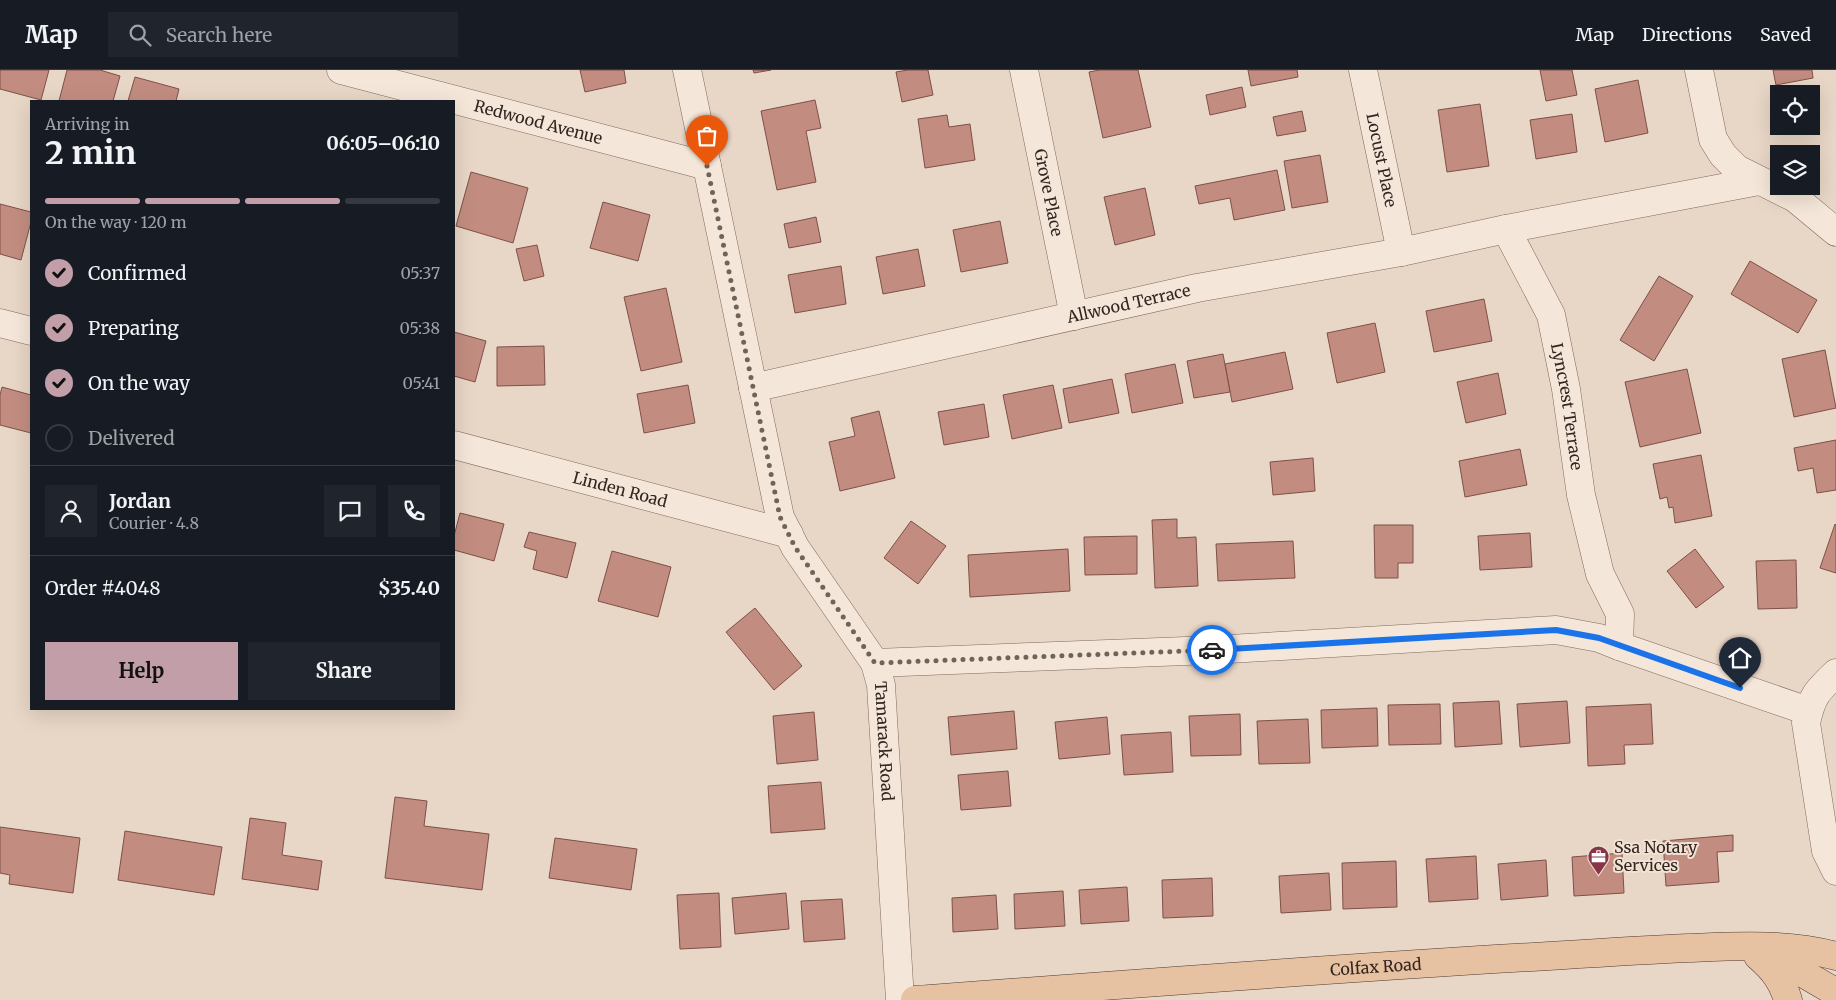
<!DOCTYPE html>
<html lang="en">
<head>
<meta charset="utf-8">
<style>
	:root { --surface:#171b24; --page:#20242c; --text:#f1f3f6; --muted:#9ea1a6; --line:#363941; --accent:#c29ea8 }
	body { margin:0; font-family:Merriweather,serif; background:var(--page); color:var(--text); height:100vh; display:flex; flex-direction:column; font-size:19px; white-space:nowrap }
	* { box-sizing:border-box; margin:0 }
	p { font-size:16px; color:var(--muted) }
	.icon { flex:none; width:28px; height:28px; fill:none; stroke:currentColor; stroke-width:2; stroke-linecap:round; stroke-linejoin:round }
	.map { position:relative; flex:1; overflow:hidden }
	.panel { position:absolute; left:30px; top:30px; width:425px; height:610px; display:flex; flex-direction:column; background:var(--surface); border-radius:0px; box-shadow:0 5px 20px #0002 }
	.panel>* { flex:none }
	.buttons { position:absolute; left:1770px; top:15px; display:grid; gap:10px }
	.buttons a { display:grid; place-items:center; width:50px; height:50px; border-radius:0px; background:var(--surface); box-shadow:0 5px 20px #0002; font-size:25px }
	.pin { position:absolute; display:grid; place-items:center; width:42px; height:42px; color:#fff; margin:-51px -21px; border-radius:50% 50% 50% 0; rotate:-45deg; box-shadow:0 0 5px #0007 }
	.pin .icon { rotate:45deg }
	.courier { position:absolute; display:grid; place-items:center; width:50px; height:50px; margin:-25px; border:4px solid #1a73e8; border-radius:50%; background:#fff; color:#222; box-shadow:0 1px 6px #0007 }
	.headline em { font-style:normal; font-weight:700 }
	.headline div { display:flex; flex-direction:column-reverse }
	.headline { display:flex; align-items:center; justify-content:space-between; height:85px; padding:0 15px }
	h1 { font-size:32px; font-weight:700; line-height:38px }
	.bar { display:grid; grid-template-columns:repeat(4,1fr); gap:8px 5px; align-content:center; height:60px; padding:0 15px }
	.bar i { height:6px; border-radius:4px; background:var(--line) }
	.bar .active { background:var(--accent) }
	.bar p { grid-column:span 4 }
	.line { display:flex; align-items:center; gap:12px; padding:0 15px; border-top:1px solid var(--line) }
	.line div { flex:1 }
	.round { display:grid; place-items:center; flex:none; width:52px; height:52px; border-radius:0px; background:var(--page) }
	ol { padding:0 15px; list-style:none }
	li { display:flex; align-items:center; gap:15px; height:55px }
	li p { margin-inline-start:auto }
	li .icon { padding:5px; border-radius:50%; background:var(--accent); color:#111; stroke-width:4 }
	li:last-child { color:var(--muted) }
	li i { width:28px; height:28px; border:2px solid var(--line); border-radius:50% }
	.cta { display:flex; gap:10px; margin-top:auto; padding:10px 15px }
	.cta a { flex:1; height:58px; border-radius:0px; background:var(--accent); color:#111; font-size:20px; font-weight:700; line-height:58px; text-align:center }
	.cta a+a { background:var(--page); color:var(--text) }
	header { display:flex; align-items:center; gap:30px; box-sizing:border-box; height:70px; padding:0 25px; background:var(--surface); border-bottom:1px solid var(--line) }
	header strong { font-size:24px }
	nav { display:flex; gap:28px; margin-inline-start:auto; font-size:18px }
	.search { width:350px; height:45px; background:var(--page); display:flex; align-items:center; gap:12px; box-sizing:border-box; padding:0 18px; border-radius:0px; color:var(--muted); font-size:19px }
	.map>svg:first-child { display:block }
	.building { fill:#c28d80; stroke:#7e5047 }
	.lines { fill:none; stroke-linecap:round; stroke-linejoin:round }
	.minor-casing { stroke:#81695e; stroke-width:29 }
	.major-casing { stroke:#503931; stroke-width:29 }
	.minor { stroke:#f4e6d8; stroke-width:28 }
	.major { stroke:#e7c2a2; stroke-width:28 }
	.done { stroke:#72635a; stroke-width:5; stroke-dasharray:0 9 }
	.route { stroke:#1a73e8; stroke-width:6 }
	.labels { text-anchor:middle; stroke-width:4; stroke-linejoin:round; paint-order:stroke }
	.street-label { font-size:16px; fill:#332520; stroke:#f1e2d4 }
	.poi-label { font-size:16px; fill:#332520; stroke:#f1e2d4; text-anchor:start }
</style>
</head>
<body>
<header>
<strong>Map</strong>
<div class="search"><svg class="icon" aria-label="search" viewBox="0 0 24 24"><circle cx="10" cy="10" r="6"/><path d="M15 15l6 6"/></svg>Search here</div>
<nav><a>Map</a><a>Directions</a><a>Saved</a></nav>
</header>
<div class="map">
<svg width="1836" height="930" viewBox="0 0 1836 930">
	<rect width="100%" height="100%" fill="#e8d6c6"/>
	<!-- building -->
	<g class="building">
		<path d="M0,0H49L41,30L0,19Z"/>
		<path d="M67,0H100L120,6L113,31H59Z"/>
		<path d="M580,0H624L626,13L585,22Z"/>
		<path d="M753,0H771L754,3Z"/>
		<path d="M908,0H928L933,25L902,32L896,2Z"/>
		<path d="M1099,0H1138L1151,57L1103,68L1089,2Z"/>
		<path d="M1248,0H1297L1298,7L1251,16Z"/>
		<path d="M1540,0H1572L1577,25L1546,31Z"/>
		<path d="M1773,0H1812L1813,8L1776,15Z"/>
		<path d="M135,7L179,19L176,31H128Z"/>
		<path d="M1638,10L1648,63L1605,72L1595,19Z"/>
		<path d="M1242,17L1246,37L1210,45L1206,25Z"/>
		<path d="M815,30L821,58L806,61L816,112L777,120L761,41Z"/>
		<path d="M1480,34L1489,96L1447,102L1438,40Z"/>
		<path d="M1302,41L1306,61L1277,66L1273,47Z"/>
		<path d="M1572,44L1577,82L1536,89L1530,50Z"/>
		<path d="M947,45L949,57L970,54L975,90L925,98L918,49Z"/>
		<path d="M1320,85L1328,132L1292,138L1284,91Z"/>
		<path d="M1277,100L1285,140L1234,150L1230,128L1199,134L1195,116Z"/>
		<path d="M471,102L528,118L513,173L456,156Z"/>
		<path d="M1145,118L1155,165L1115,175L1104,127Z"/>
		<path d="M603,132L650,145L638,191L590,178Z"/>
		<path d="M0,134L31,142V152L21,190L0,184Z"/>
		<path d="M816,147L821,172L789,178L784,154Z"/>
		<path d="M1000,151L1008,193L961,202L953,160Z"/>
		<path d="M537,175L544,206L524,211L516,179Z"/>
		<path d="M918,179L925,216L883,224L876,187Z"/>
		<path d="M1750,191L1817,230L1798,263L1731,224Z"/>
		<path d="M841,196L846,234L795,243L788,205Z"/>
		<path d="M1659,206L1693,226L1654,291L1620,270Z"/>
		<path d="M666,218L682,292L641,301L624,227Z"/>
		<path d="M1484,229L1492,271L1434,282L1426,241Z"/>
		<path d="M1375,253L1385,302L1337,313L1327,263Z"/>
		<path d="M454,262L486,271L475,312L454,306Z"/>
		<path d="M544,276L545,315L497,316V277Z"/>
		<path d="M1825,280L1836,338L1794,347L1782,289Z"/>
		<path d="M1285,282L1293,319L1232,332L1225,294Z"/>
		<path d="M1223,284L1230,322L1194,328L1187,291Z"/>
		<path d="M1175,294L1183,333L1132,343L1125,304Z"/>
		<path d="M1687,299L1701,363L1640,377L1625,312Z"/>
		<path d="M1498,303L1506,344L1466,353L1457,312Z"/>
		<path d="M1112,309L1119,343L1069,353L1063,319Z"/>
		<path d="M688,315L695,353L644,363L637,324Z"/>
		<path d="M1053,315L1062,358L1012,369L1003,325Z"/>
		<path d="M2,317L31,325V363L0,355V325Z"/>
		<path d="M984,334L989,367L944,375L938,342Z"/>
		<path d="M879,341L895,408L840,421L829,372L855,366L851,348Z"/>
		<path d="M1836,370V420L1817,423L1813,398L1798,401L1794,378Z"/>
		<path d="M1520,379L1527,415L1465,427L1459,391Z"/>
		<path d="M1701,385L1712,446L1675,453L1673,437L1669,438L1667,427L1660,429L1653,394Z"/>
		<path d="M1313,388L1315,421L1273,425L1270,392Z"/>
		<path d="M460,443L504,454L494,491L454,480V466Z"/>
		<path d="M1177,449V468L1196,467L1198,516L1155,518L1152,450Z"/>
		<path d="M911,451L946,476L918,514L884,488Z"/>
		<path d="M1835,454L1836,455V503L1820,498Z"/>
		<path d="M1374,455H1413V493H1398V508H1375Z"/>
		<path d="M529,462L576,473L567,508L533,499L537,481L524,477Z"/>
		<path d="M1530,463L1532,497L1480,500L1478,466Z"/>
		<path d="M1137,466V504L1085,505L1084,467Z"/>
		<path d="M1293,471L1295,508L1218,511L1216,474Z"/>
		<path d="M1068,479L1070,521L970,527L968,485Z"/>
		<path d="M1695,479L1724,517L1696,538L1667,501Z"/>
		<path d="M612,481L671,497L658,547L598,531Z"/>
		<path d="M1796,490L1797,538L1758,539L1756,491Z"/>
		<path d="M755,538L802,596L774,620L726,562Z"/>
		<path d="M1499,631L1502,674L1455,677L1453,633Z"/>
		<path d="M1567,631L1570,673L1520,677L1517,634Z"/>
		<path d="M1440,634L1441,674L1389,675L1388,635Z"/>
		<path d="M1651,634L1653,674L1624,675L1625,694L1588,696L1586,637Z"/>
		<path d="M1377,638L1378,676L1322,678L1321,640Z"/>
		<path d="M1014,641L1017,679L951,685L948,647Z"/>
		<path d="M814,642L818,690L777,694L773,646Z"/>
		<path d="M1240,644L1241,685L1191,686L1189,646Z"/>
		<path d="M1107,647L1110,684L1059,689L1055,652Z"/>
		<path d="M1308,649L1310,693L1259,694L1257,651Z"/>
		<path d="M1171,662L1173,702L1124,705L1121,665Z"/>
		<path d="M1008,701L1011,736L961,740L958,705Z"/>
		<path d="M821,712L825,759L771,763L768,716Z"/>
		<path d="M395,727L427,731L424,756L489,764L482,820L385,808Z"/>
		<path d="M250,748L286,753L282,785L322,791L318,820L242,809Z"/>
		<path d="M0,757L80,768L73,823L9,814L10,805L0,803Z"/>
		<path d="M125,761L222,777L214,825L118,810Z"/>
		<path d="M1733,765V781L1717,782L1719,812L1666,816L1663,771Z"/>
		<path d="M555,768L637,779L631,820L549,808Z"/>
		<path d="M1622,783L1624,823L1574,826L1572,787Z"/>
		<path d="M1476,786L1478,829L1429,832L1426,789Z"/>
		<path d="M1546,790L1548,826L1501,830L1498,794Z"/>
		<path d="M1396,791L1397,837L1343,839L1342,793Z"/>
		<path d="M1329,803L1331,840L1281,843L1279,806Z"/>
		<path d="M1212,808L1213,846L1163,848L1162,810Z"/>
		<path d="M1127,817L1129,851L1081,854L1079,820Z"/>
		<path d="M1063,821L1065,856L1015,859L1014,824Z"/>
		<path d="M719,823L721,877L680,879L677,825Z"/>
		<path d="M786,823L789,859L735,864L732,828Z"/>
		<path d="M996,825L998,859L953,862L952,828Z"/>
		<path d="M842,829L845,869L804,872L801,831Z"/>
	</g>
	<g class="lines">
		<defs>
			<g id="minor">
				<path id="s1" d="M341,0L707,96"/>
				<path id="s2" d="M687,0L780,447L795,477L875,593L881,615L900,930"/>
				<path id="s3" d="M1024,0L1074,246"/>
				<path id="s4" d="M1363,0L1401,182"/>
				<path d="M1699,0L1713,69L1723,85L1737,99L1795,128L1836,162"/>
				<path id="s5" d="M1506,159L1551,245L1566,319L1581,425L1600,504L1620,544L1619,576L1808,641"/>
				<path d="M0,253L31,261"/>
				<path id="s6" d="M753,318L1197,218L1401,182L1506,159L1759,111"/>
				<path id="s7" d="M454,375L789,464"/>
				<path d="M875,593L1212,580L1556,560L1599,568L1619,576"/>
				<path d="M1836,603C1816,622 1812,626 1806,653L1826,781L1836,801"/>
			</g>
			<g id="major">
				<path d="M1758,881L1806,905L1830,919L1836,920"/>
				<path d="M1758,886C1773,899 1782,910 1788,930"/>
				<path id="s8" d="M915,930C1127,914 1338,898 1549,886C1596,883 1642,880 1688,878C1738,876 1788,873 1836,886"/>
			</g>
		</defs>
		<!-- minor casing -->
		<use href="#minor" class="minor-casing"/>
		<!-- major casing -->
		<use href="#major" class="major-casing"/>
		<!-- minor -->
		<use href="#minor" class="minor"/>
		<!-- major -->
		<use href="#major" class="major"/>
	</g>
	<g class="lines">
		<!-- done -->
		<path class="done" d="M707,96L780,447L795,477L875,593L1212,580"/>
		<!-- route -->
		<path class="route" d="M1212,580L1556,560L1599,568L1740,618"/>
	</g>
	<!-- icons -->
	<defs>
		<symbol id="office-pin" viewBox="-11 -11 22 30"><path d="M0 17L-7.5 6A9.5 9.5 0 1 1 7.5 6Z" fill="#893548" stroke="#f1e2d4"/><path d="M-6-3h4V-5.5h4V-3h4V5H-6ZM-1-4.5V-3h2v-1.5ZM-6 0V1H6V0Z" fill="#fff"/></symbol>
	</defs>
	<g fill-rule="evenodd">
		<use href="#office-pin" x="1586" y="774" width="25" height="34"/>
	</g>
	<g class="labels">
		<!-- street labels -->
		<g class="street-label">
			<text dy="6" stroke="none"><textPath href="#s1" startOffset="204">Redwood Avenue</textPath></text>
			<text dy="6" stroke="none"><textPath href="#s4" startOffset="92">Locust Place</textPath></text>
			<text dy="6" stroke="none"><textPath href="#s3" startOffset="125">Grove Place</textPath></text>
			<text dy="6" stroke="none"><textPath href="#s6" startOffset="385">Allwood Terrace</textPath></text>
			<text dy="6" stroke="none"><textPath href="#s5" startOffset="190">Lyncrest Terrace</textPath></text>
			<text dy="6" stroke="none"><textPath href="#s7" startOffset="172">Linden Road</textPath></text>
			<text dy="6" stroke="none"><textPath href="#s2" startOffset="710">Tamarack Road</textPath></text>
			<text dy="6" stroke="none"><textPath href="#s8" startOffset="462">Colfax Road</textPath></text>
		</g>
		<!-- poi labels -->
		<g class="poi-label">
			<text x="1614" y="783">Ssa Notary<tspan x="1614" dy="18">Services</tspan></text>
		</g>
	</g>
</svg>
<div class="buttons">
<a><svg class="icon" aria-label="locate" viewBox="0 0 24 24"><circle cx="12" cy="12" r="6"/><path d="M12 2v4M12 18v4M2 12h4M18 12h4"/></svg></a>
<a><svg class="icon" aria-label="layers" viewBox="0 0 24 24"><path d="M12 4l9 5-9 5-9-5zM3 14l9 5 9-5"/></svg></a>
</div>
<div class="pin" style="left:707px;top:96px;background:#ea580c"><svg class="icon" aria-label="bag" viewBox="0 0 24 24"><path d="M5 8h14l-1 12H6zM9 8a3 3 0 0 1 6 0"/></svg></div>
<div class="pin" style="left:1740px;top:618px;background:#1f2937"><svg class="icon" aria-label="home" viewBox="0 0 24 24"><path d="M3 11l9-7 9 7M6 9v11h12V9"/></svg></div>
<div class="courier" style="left:1212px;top:580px"><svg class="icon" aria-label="car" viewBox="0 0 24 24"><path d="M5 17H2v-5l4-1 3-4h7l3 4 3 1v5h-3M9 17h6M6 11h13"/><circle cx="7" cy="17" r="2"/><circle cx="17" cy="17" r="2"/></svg></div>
<section class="panel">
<div class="headline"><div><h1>2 min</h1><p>Arriving in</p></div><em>06:05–06:10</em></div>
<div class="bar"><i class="active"></i><i class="active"></i><i class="active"></i><i></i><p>On the way · 120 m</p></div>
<ol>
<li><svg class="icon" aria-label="check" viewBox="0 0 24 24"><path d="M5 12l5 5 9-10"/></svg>Confirmed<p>05:37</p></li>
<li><svg class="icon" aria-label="check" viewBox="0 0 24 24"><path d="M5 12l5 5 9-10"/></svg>Preparing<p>05:38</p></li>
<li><svg class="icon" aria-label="check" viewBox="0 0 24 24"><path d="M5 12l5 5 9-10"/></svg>On the way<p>05:41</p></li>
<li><i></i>Delivered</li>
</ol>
<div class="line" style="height:90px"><a class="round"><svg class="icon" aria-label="person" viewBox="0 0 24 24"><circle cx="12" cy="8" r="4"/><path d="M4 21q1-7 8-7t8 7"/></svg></a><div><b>Jordan</b><p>Courier · 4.8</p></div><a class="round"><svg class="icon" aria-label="chat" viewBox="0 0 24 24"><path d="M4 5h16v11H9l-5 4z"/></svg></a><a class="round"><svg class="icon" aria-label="phone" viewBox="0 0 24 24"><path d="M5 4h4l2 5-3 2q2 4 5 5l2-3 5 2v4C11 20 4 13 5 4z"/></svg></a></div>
<div class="line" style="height:65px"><div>Order #4048</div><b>$35.40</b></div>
<div class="cta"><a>Help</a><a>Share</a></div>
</section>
</div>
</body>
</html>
